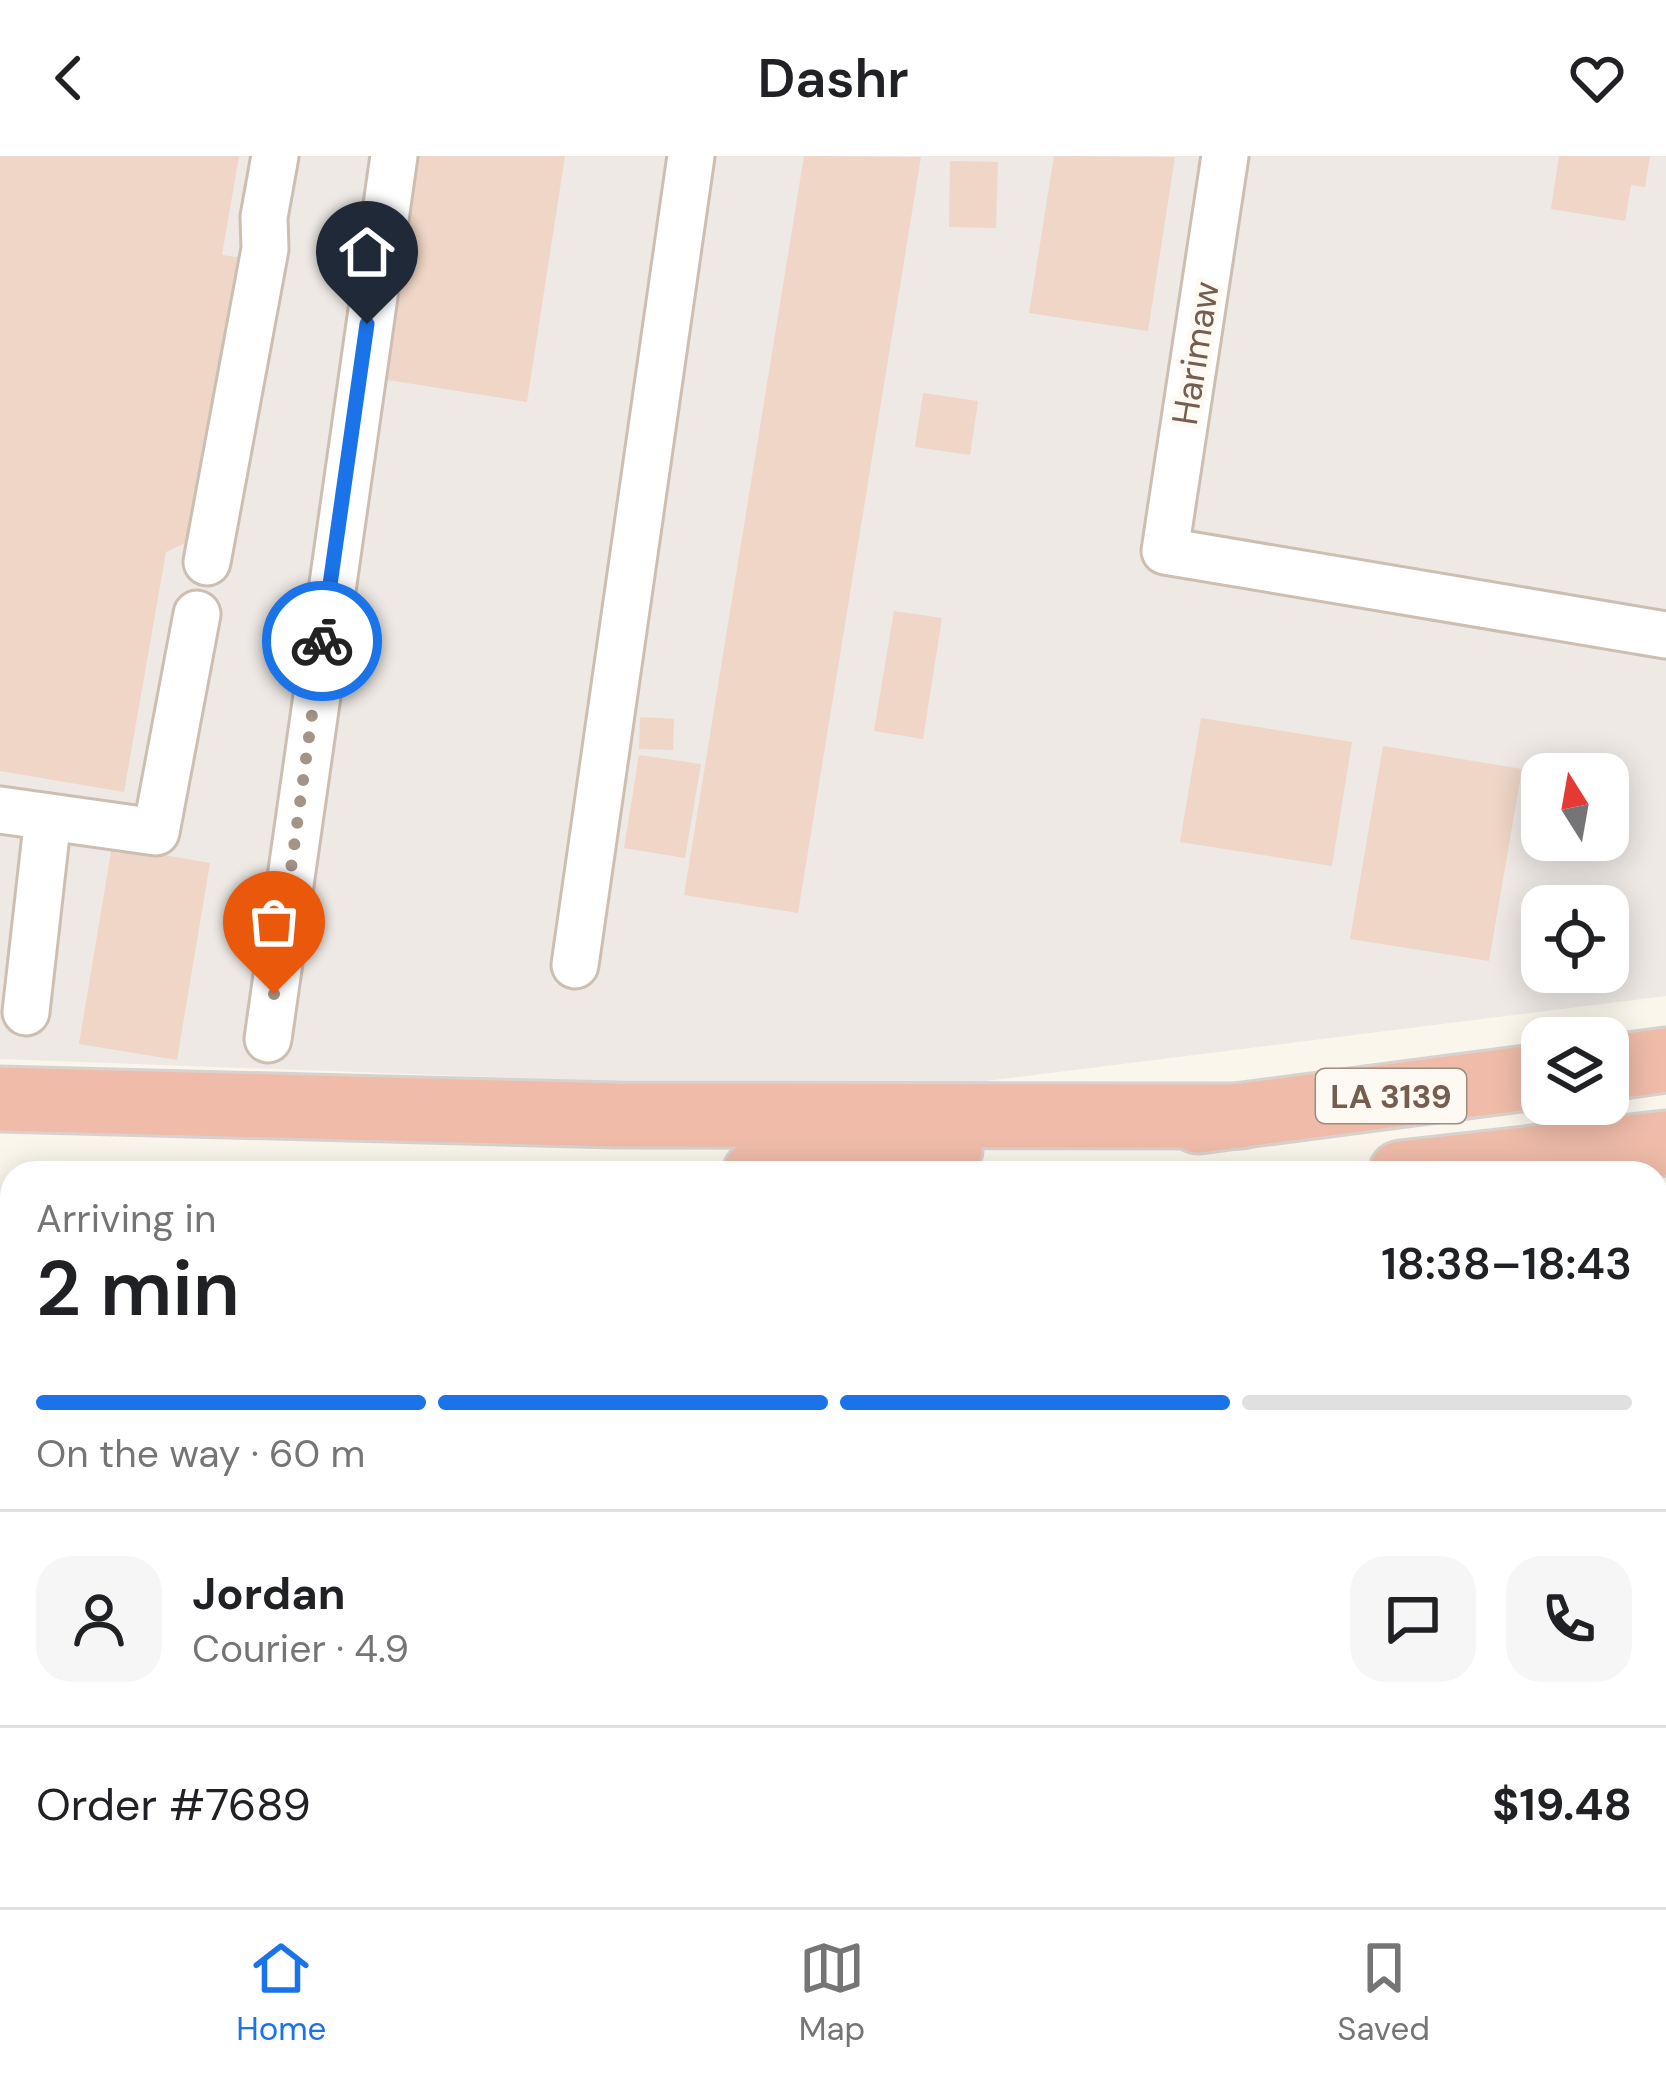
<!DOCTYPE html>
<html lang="en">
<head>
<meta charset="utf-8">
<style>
	:root { --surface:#fff; --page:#f6f6f6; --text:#202124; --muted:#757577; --line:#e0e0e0; --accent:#1a73e8 }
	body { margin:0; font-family:"DM Sans",sans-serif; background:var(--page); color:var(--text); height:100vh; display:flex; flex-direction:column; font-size:45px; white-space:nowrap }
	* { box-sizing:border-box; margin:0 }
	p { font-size:39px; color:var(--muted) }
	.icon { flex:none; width:66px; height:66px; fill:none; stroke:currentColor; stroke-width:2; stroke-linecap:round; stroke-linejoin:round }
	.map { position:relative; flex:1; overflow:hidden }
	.panel { position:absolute; left:0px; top:1005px; width:1668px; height:747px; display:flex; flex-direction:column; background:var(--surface); border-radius:36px 36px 0 0; box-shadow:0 6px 30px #0003 }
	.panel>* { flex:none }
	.needle { width:78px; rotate:349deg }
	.tools { position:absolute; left:1521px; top:597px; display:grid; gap:24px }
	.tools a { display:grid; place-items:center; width:108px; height:108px; border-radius:24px; background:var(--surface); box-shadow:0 6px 30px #0003; font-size:60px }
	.pin { position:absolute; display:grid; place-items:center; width:102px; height:102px; color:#fff; margin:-123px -51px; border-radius:50% 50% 50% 0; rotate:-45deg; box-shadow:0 0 12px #0007 }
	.pin .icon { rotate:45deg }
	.courier { position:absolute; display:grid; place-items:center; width:120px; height:120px; margin:-60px; border:9px solid #1a73e8; border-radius:50%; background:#fff; color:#222; box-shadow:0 3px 15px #0007 }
	.head em { font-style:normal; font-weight:600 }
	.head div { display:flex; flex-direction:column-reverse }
	.head { display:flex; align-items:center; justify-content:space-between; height:204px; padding:0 36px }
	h1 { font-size:78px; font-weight:600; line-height:90px }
	.bar { display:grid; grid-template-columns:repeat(4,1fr); gap:18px 12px; align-content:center; height:144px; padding:0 36px }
	.bar i { height:15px; border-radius:9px; background:var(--line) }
	.bar .selected { background:var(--accent) }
	.bar p { grid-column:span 4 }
	.line { display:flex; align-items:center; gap:30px; padding:0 36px; border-top:3px solid var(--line) }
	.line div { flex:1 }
	.round { display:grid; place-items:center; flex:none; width:126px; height:126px; border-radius:36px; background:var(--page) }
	header { display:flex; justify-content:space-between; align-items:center; height:156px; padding:0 36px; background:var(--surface); font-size:54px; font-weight:600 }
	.tabs { display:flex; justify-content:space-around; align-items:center; height:168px; border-top:3px solid var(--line); background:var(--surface); font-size:33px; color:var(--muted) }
	.tabs a { display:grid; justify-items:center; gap:6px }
	.tabs .selected { color:var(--accent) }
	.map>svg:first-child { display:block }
	.industrial { fill:#eee9e4; fill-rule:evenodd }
	.building { fill:#efd6c6 }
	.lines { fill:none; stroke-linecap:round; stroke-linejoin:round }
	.minor-casing { stroke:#cdbeb2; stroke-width:51 }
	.highway-casing { stroke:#d8d2ce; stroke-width:69 }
	.minor { stroke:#fff; stroke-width:45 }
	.highway { stroke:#f0bca9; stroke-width:63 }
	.rail { stroke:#b9aac6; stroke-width:9; stroke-dasharray:18 12; stroke-linecap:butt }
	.done { stroke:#a49387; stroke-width:12; stroke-dasharray:0 21.6 }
	.route { stroke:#1a73e8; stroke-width:15 }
	.labels { text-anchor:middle; stroke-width:10; stroke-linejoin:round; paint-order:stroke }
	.shield { fill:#fefaf3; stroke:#9e8d81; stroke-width:3 }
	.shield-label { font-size:33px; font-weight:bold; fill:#755e50 }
	.street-label { font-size:36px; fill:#755e50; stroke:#fefaf3 }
</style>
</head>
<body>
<header><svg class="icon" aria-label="back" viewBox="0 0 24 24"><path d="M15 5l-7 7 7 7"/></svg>Dashr<svg class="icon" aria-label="heart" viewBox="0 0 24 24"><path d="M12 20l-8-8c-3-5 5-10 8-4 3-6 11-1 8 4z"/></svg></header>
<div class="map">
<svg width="1666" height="1751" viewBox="0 0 1666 1751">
	<rect width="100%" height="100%" fill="#fbf6ec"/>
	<!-- industrial -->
	<path class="industrial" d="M0,0H1666V840L897,936L0,903ZM1542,618H1608V684H1542ZM1542,750H1608V816H1542Z"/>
	<!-- building -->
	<g class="building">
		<path d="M0,0H239L222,99L242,102L194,383L166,396L124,636L0,615Z"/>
		<path d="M410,0H565L527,246L375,222Z"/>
		<path d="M804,0L921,1L798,757L684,739Z"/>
		<path d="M1054,0L1175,1L1148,175L1029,157Z"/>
		<path d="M1559,0H1650L1645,31L1631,29L1625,65L1551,53Z"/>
		<path d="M950,5L998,6L996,72L949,71Z"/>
		<path d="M923,237L978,245L970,299L915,291Z"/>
		<path d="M894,455L942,462L923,583L874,575Z"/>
		<path d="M640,561L674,563L673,594L639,593Z"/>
		<path d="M1201,562L1352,586L1332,710L1180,686Z"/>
		<path d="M1383,590L1522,613L1489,805L1350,783Z"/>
		<path d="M639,599L701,608L685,702L624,692Z"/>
		<path d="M112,690L210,707L177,904L79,888Z"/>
	</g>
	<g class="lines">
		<defs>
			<g id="minor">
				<path d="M1225,0L1165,395L1666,479"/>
				<path d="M207,406L265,93L264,61L275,0"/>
				<path d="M0,654L156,676L197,458"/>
				<path d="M575,809L691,0"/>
				<path d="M26,856L48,661"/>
				<path d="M268,883L394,0"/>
			</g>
			<g id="highway">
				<path d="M1608,912L1666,904"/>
				<path d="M0,943L617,959L1241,960"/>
				<path d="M1198,965L1542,920"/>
				<path d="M755,1017L950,994"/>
				<path d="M1401,1017L1666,987"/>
				<path d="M0,1105L12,1104"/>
				<path d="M0,1176L12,1175"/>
				<path d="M0,1250L12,1249"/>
			</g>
		</defs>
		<!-- minor casing -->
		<use href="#minor" class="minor-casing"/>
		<!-- highway casing -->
		<use href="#highway" class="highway-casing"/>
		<!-- minor -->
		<use href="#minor" class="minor"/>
		<!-- highway -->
		<use href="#highway" class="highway"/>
		<!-- rail -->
		<g class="rail">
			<path d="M1656,1169L1666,1168"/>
			<path d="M0,1361L12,1360"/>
			<path d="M0,1730H12"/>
			<path d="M471,1740L986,1751"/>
		</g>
	</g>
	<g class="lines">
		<!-- done -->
		<path class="done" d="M274,838L322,485"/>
		<!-- route -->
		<path class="route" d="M322,485L367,168"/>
	</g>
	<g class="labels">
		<!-- shield labels -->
		<rect class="shield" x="1316" y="913" width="150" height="54" rx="9"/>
		<g class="shield-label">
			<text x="1391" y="952">LA 3139</text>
		</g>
		<!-- street labels -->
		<g class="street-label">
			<text transform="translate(1195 197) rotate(-81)" y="13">Harimaw</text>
		</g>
	</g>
</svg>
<div class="tools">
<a><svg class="needle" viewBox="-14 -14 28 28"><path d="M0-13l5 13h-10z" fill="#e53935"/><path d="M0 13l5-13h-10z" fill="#757577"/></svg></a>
<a><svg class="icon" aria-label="locate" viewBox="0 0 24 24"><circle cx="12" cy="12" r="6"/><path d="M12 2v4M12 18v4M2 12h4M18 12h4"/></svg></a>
<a><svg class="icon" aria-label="layers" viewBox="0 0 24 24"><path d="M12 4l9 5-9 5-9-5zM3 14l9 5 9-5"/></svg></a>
</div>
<div class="pin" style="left:274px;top:838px;background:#ea580c"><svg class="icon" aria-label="bag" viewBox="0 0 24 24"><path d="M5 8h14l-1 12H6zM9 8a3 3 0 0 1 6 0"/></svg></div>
<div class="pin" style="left:367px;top:168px;background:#1f2937"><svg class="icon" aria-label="home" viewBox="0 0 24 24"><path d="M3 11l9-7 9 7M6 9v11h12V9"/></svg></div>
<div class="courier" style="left:322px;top:485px"><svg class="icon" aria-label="bike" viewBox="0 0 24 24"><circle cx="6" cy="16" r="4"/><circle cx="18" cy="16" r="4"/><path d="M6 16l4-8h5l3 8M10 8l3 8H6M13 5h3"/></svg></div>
<section class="panel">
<div class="head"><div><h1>2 min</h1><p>Arriving in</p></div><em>18:38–18:43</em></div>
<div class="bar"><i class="selected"></i><i class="selected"></i><i class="selected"></i><i></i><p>On the way · 60 m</p></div>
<div class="line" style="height:216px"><a class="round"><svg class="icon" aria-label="person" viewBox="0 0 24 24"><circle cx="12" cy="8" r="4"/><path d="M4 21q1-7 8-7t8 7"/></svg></a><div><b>Jordan</b><p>Courier · 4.9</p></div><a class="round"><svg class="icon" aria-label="chat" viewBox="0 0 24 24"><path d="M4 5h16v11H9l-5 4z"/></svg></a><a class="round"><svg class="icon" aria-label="phone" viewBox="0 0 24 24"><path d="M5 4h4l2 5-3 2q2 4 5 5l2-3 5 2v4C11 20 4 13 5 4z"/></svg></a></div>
<div class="line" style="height:156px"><div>Order #7689</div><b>$19.48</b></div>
</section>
</div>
<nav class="tabs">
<a class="selected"><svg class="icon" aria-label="home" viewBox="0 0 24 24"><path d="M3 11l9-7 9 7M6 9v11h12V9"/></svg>Home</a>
<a><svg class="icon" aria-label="map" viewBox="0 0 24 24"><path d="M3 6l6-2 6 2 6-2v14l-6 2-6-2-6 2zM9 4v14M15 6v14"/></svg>Map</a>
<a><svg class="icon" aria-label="saved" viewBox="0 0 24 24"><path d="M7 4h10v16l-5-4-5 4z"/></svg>Saved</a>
</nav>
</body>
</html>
